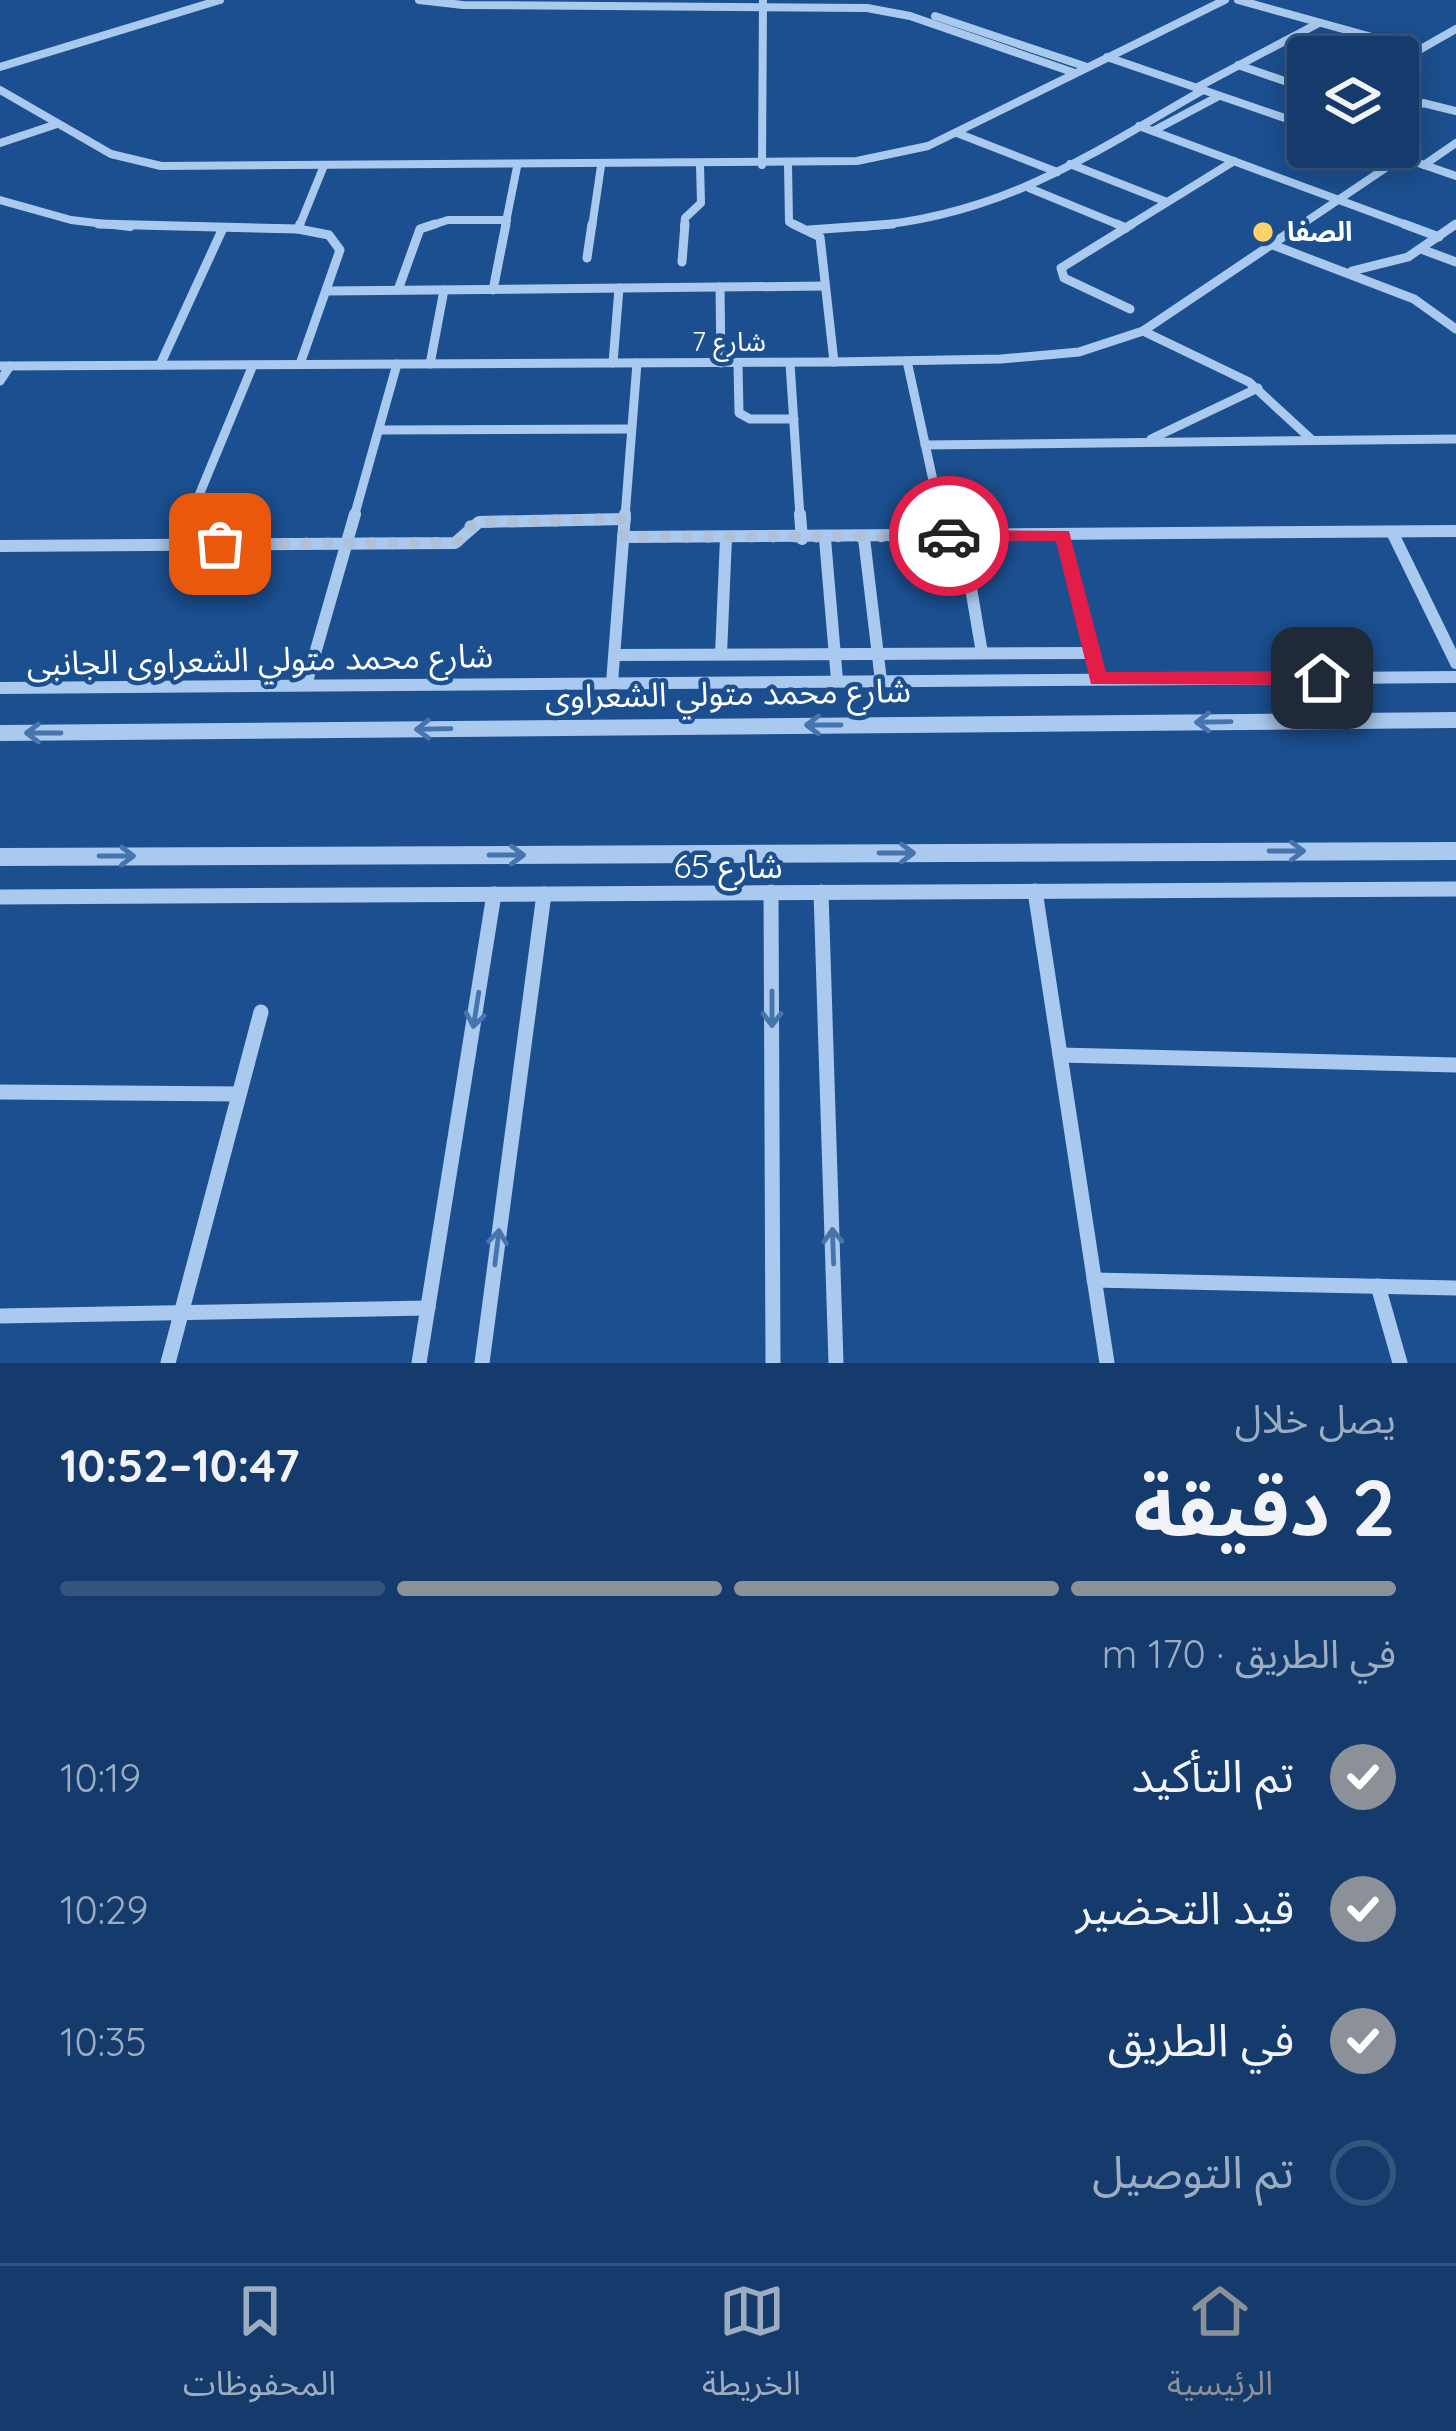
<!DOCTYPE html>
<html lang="ar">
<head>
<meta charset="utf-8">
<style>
	:root { --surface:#143b6b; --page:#214673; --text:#f1f3f6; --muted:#9dadc1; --line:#33557e; --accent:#8c9099 }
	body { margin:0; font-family:Quicksand,"Noto Sans Arabic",sans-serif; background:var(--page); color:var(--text); direction:rtl; height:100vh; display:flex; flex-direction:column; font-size:45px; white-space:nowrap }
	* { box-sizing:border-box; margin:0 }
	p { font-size:39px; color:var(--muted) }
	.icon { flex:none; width:66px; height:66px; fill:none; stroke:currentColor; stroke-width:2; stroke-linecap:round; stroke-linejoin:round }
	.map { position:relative; height:1363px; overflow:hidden; direction:ltr }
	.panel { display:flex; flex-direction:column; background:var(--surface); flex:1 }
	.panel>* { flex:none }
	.fabs { position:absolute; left:1287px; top:36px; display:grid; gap:24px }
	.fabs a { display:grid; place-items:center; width:132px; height:132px; border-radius:12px; background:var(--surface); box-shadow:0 6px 30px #0003,0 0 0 3px var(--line); font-size:60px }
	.pin { position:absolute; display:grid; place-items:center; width:102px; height:102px; color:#fff; margin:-51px; border-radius:24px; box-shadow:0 6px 18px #0006 }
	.courier { position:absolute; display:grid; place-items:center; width:120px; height:120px; margin:-60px; border:9px solid #e11d48; border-radius:50%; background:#fff; color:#222; box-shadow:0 3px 15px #0007 }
	.headline em { font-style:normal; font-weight:700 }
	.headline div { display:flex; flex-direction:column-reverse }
	.headline { display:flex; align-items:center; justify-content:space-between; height:204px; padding:0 60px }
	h1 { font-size:78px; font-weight:700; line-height:90px }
	.bar { display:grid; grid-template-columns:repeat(4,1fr); gap:18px 12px; align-content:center; height:144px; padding:0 60px }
	.bar i { height:15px; border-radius:9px; background:var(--line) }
	.bar .on { background:var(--accent) }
	.bar p { grid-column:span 4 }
	ol { padding:0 60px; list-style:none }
	li { display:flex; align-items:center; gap:36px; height:132px }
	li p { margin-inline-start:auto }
	li .icon { padding:12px; border-radius:50%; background:var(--accent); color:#fff; stroke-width:4 }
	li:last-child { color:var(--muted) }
	li i { width:66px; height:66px; border:6px solid var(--line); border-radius:50% }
	.tab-bar { display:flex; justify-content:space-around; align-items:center; height:168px; border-top:3px solid var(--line); background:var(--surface); font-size:33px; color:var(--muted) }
	.tab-bar a { display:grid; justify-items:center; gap:6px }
	.tab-bar .on { color:var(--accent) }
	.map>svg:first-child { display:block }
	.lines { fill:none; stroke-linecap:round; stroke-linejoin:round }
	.minor-far3 { stroke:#a9c9ee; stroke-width:8 }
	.minor-far2 { stroke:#a9c9ee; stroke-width:9 }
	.minor-far1 { stroke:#a9c9ee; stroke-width:12 }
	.minor { stroke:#a9c9ee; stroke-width:15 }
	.tertiary { fill:#a9c9ee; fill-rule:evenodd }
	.oneway { stroke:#4674ac }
	.route { fill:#e11d48 }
	.done { stroke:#afc1d8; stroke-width:12; stroke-dasharray:0 21.6 }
	.poi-dot { fill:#ffd166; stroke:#1b4f8f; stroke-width:4.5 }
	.labels { text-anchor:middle; stroke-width:9; stroke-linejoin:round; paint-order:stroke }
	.far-poi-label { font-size:27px; font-weight:bold; fill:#fff; stroke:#1b4f8f; text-anchor:start }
	.far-street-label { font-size:27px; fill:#fff; stroke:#1b4f8f }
	.street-label { font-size:33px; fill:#fff; stroke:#1b4f8f }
</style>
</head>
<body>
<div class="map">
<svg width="1456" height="1363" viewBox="0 0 1456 1363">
	<rect width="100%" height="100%" fill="#1b4f8f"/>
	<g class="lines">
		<!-- minor-far3 -->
		<g class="minor-far3">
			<path d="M419,0L463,5L867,8L910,16L1075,73"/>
			<path d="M1238,0L1419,50"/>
			<path d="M935,16L1087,67"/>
			<path d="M1285,41L1333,57"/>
			<path d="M1107,57L1308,126"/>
			<path d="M1398,62L1456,29"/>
			<path d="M1238,65L1308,89"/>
			<path d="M0,67L220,0"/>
			<path d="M1196,88L1317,24"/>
			<path d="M0,90L111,154L161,166L857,161L928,146L1225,0"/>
			<path d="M1398,117L1423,103L1456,111"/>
			<path d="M1139,126L1412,227"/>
			<path d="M1153,131L1219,96"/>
			<path d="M957,133L1057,172"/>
			<path d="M0,143L57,124"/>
			<path d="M1372,147L1456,176"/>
			<path d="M1070,164L1167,202"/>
			<path d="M762,165L763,1"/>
			<path d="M788,165L789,222L800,227"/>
			<path d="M1424,165L1456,143"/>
			<path d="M1029,188L1124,227"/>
			<path d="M0,200L71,220L130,227"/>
			<path d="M299,227L323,168"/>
			<path d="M426,227L448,220H507"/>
			<path d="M505,227L517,167"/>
			<path d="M592,227L601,166"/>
			<path d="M684,227L685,218L701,203L700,165"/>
			<path d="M862,227C1002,216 1086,157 1203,90"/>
			<path d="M1127,227L1234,161"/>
			<path d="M1298,227L1402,157"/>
			<path d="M1451,227L1456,224"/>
		</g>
		<!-- minor-far2 -->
		<g class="minor-far2">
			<path d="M98,224L298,229L329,235L340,250L300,364"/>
			<path d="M793,224L820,237L834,362"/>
			<path d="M1117,224L1126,228"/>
			<path d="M1404,224L1439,237"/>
			<path d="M298,229L300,224"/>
			<path d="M809,230L893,224"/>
			<path d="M1273,245L1414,299L1456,329"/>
			<path d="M1421,249L1456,262"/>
			<path d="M587,258L592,224"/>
			<path d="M682,262L685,224"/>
			<path d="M1352,271L1408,257L1456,224"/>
			<path d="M720,287L721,363"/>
			<path d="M398,290L420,229L435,224"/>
			<path d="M493,290L506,224"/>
			<path d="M327,291L825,286"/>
			<path d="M1130,309L1064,278L1061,268L1132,224"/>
			<path d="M1143,331L1249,382L1312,440"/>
			<path d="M907,361L941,517"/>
			<path d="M613,363L619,288"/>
			<path d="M738,363L739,413L750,419H794"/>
			<path d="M790,363L800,517"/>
			<path d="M430,364L444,290"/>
			<path d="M160,365L223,228"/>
			<path d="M0,366L834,362L1001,359L1079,352L1143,331L1302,224"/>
			<path d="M0,381L10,366"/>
			<path d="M379,430L631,429"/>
			<path d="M1151,439L1258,388"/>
			<path d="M925,445L1456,439"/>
			<path d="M190,517L253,365"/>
			<path d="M354,517L397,364"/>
			<path d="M625,517L637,363"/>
		</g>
		<!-- minor-far1 -->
		<g class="minor-far1">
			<path d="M800,514L802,539"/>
			<path d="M940,514L945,536"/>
			<path d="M1392,532L1456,663"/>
			<path d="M962,535L982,653"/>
			<path d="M1063,535L1098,679"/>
			<path d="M623,537L1456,531"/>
			<path d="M864,538L881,681"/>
			<path d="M825,539L837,680"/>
			<path d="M178,545L191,514"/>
			<path d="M0,546L455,543L479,522L625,519"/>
			<path d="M721,654L726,538"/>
			<path d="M615,655L1092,653"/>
			<path d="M612,683L625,514"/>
			<path d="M306,685L355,514"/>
			<path d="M0,688L1456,677"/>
		</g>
		<!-- minor -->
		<g class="minor">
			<path d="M1035,891L1107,1363"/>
			<path d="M771,892L773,1363"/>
			<path d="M821,892L836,1363"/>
			<path d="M0,897L1456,889"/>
			<path d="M1060,1055L1456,1065"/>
			<path d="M0,1092L239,1094"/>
			<path d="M1094,1280L1456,1288"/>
			<path d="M1378,1286L1400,1363"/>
			<path d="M0,1316L428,1308"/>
			<path d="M168,1363L261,1012"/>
			<path d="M419,1363L494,894"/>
			<path d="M482,1363L544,894"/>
		</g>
		<!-- tertiary -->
		<g class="tertiary">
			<path d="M1456,712V728L0,741V725Z"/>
			<path d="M1456,842V860L0,866V848Z"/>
		</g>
	</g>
	<!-- one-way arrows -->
	<defs><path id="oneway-shaft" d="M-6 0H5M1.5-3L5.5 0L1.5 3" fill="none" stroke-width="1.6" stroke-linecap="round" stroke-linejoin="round" transform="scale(3)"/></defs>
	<g class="oneway">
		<use href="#oneway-shaft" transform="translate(1213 722) rotate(179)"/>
		<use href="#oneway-shaft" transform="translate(823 725) rotate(180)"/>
		<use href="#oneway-shaft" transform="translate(433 729) rotate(179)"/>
		<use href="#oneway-shaft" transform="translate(43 733) rotate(180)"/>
		<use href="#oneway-shaft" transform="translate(1287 851)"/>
		<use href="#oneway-shaft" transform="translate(897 853)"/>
		<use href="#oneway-shaft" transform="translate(507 855)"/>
		<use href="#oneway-shaft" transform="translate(117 856)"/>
		<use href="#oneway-shaft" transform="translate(772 1009) rotate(90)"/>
		<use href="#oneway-shaft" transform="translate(476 1010) rotate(99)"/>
		<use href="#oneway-shaft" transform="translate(833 1246) rotate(-92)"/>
		<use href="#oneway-shaft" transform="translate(497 1247) rotate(-83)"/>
	</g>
	<!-- route -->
	<path class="route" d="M949,530L1069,531L1106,672L1322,671L1332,678L1322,685L1091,684L1056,541L943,540L941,536Z"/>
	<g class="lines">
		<!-- done -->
		<path class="done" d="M220,544L450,543L462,540L467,528L479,522L625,519L623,537L949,536"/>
	</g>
	<!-- markers -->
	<circle class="poi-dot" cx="1263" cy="232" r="12"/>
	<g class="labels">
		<!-- far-poi labels -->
		<g class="far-poi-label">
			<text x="1287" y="241">الصفا</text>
		</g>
		<!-- far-street labels -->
		<g class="far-street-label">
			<text x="729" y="351">شارع 7</text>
		</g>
		<!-- street labels -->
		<g class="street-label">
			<text transform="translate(260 659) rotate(-1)" y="12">شارع محمد متولي الشعراوى الجانبى</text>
			<text transform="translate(728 693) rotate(-1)" y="12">شارع محمد متولي الشعراوى</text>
			<text x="728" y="878">شارع 65</text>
		</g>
	</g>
</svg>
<div class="fabs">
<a><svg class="icon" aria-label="layers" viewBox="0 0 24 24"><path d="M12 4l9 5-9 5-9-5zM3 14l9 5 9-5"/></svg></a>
</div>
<div class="pin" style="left:220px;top:544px;background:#ea580c"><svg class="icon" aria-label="bag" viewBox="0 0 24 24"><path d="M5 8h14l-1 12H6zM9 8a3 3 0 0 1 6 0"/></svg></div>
<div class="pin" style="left:1322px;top:678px;background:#1f2937"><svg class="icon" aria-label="home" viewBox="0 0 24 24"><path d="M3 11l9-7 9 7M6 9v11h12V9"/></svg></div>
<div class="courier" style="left:949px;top:536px"><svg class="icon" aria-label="car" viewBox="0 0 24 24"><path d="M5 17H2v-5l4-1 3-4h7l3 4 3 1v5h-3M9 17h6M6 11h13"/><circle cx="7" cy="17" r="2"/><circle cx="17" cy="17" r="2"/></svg></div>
</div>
<section class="panel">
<div class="headline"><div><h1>2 دقيقة</h1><p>يصل خلال</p></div><em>10:47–10:52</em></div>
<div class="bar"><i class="on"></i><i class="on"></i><i class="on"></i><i></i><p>في الطريق · 170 m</p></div>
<ol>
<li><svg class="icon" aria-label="check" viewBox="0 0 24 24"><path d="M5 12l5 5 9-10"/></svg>تم التأكيد<p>10:19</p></li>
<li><svg class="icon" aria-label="check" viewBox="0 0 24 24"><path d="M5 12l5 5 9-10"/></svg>قيد التحضير<p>10:29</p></li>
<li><svg class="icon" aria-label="check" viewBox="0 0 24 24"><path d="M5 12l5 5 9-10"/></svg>في الطريق<p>10:35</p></li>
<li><i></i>تم التوصيل</li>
</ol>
</section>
<nav class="tab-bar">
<a class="on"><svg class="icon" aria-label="home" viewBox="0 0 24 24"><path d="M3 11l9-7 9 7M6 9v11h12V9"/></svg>الرئيسية</a>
<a><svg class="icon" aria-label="map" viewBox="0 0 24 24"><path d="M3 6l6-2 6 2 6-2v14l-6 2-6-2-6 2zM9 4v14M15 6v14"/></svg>الخريطة</a>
<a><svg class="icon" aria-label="saved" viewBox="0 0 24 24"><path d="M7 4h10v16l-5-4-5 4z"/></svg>المحفوظات</a>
</nav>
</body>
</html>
